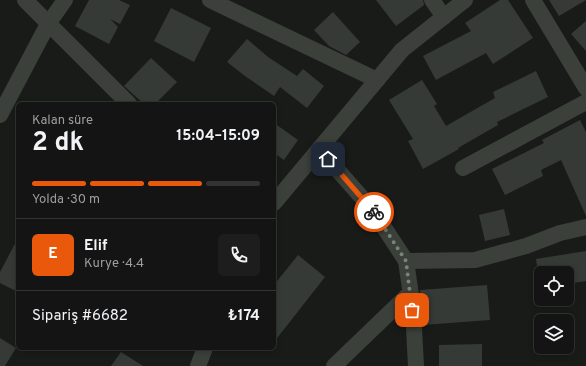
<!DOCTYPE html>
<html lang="tr">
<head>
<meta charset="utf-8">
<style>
	:root { --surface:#131413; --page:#1c1d1c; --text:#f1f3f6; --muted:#9d9ea0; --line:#323333; --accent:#ea580c }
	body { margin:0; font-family:Overpass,sans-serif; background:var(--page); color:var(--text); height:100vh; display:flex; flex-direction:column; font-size:15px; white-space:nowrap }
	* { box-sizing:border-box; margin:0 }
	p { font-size:13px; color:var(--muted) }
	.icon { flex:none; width:22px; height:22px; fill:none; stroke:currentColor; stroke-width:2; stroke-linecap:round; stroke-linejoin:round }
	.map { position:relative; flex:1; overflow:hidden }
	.details { position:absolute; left:16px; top:102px; width:260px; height:248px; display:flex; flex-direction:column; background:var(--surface); border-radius:6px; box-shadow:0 2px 6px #0003,0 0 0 1px var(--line) }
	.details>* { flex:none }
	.tools { position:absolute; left:534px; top:266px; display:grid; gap:8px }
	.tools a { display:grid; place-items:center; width:40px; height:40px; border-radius:6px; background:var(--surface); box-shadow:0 2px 6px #0003,0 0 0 1px var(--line); font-size:20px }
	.pin { position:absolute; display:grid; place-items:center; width:34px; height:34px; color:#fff; margin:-17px; border-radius:8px; box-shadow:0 2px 6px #0006 }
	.courier { position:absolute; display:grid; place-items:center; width:40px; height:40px; margin:-20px; border:3px solid #ea580c; border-radius:50%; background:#fff; color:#222; box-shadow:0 1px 5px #0007 }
	.overview em { font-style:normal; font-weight:700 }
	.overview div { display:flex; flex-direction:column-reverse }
	.overview { display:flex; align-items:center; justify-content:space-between; height:68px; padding:0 16px }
	h1 { font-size:26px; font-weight:700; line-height:30px }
	.bar { display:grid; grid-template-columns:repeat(4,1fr); gap:6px 4px; align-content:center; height:48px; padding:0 16px }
	.bar i { height:5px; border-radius:3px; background:var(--line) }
	.bar .current { background:var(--accent) }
	.bar p { grid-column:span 4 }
	.line { display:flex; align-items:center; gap:10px; padding:0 16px; border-top:1px solid var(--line) }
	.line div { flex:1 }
	.round { display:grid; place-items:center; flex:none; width:42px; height:42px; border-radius:6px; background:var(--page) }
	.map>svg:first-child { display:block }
	.building { fill:#363a36 }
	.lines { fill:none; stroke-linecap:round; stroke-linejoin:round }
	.minor { stroke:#3b403a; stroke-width:16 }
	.done { stroke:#7a8378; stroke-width:4; stroke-dasharray:0 7.2 }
	.route { stroke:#ea580c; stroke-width:5 }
</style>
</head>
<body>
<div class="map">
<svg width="586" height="366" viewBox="0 0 586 366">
	<rect width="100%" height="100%" fill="#191b19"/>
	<!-- building -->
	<g class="building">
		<path d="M89,0H119L130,5L120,24L110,19L118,27L109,44L75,26Z"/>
		<path d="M376,0H423L424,5L396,26Z"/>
		<path d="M500,0H508L533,38L493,64L486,53L436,80L423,56L471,31L465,23Z"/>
		<path d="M549,0H586L559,16Z"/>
		<path d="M171,8L211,28L194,62L154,41Z"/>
		<path d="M333,12L360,42L346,55L329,46L314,30Z"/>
		<path d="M586,21V51L571,34Z"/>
		<path d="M247,39L268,57L297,76L303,69L324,86L307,108L280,87L274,96L245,76L227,62Z"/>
		<path d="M151,58L177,82L155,104H144L124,86Z"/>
		<path d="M536,71L548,97L497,122L498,125L458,148L459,149L423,169L408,141L413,139L389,100L422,80L437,104L434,106L446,126L495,98L493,92Z"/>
		<path d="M580,120L586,132V216L561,160L541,170L543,176L505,195L492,169L544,143L542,140Z"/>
		<path d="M274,123L298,140L284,160L274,153Z"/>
		<path d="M504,209L510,235L485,241L479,215Z"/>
		<path d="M18,238V292L0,283V272Z"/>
		<path d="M586,251V281L567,284V273H538L536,259Z"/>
		<path d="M298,255L325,277L274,342V285Z"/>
		<path d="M487,285L490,320L423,325L422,308L420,290Z"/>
		<path d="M0,338L16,348L5,366H0Z"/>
		<path d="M482,344V366H439V345Z"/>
		<path d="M121,352L143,366H111Z"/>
	</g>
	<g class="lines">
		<!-- minor -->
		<g class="minor">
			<path d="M25,0L129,104"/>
			<path d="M210,0L377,80"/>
			<path d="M432,0L444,17"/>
			<path d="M533,0L586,88"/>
			<path d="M0,115L48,24L65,0"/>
			<path d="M319,149L372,209L406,261L413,309L416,366"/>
			<path d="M463,168L586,102"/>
			<path d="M274,203L402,50L465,0"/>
			<path d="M406,261L475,260L526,246L560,233L586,227"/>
			<path d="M198,366L205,348"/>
			<path d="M334,366L410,293"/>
		</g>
	</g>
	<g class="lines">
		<!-- done -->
		<path class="done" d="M374,212L406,261L412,310"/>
		<!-- route -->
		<path class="route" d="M328,159L374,212"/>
	</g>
</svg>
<div class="tools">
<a><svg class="icon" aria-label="locate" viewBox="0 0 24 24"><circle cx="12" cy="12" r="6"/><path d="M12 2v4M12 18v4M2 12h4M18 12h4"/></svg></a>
<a><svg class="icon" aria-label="layers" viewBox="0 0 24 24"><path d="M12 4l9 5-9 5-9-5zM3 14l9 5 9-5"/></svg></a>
</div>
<div class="pin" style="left:412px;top:310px;background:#ea580c"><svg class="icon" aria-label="bag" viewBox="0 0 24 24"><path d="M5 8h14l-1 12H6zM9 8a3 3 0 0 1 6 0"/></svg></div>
<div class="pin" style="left:328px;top:159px;background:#1f2937"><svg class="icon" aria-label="home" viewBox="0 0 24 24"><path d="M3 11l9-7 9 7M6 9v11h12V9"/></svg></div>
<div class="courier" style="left:374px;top:212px"><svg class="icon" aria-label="bike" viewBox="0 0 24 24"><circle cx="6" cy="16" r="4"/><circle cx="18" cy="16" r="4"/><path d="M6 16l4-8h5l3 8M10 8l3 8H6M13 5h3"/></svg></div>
<section class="details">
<div class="overview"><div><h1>2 dk</h1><p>Kalan süre</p></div><em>15:04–15:09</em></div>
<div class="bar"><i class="current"></i><i class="current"></i><i class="current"></i><i></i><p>Yolda · 30 m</p></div>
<div class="line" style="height:72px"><b class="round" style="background:var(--accent);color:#fff">E</b><div><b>Elif</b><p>Kurye · 4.4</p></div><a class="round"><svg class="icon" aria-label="phone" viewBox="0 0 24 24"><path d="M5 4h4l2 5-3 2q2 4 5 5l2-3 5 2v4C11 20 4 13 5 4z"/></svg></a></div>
<div class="line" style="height:52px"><div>Sipariş #6682</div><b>₺174</b></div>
</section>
</div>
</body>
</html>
